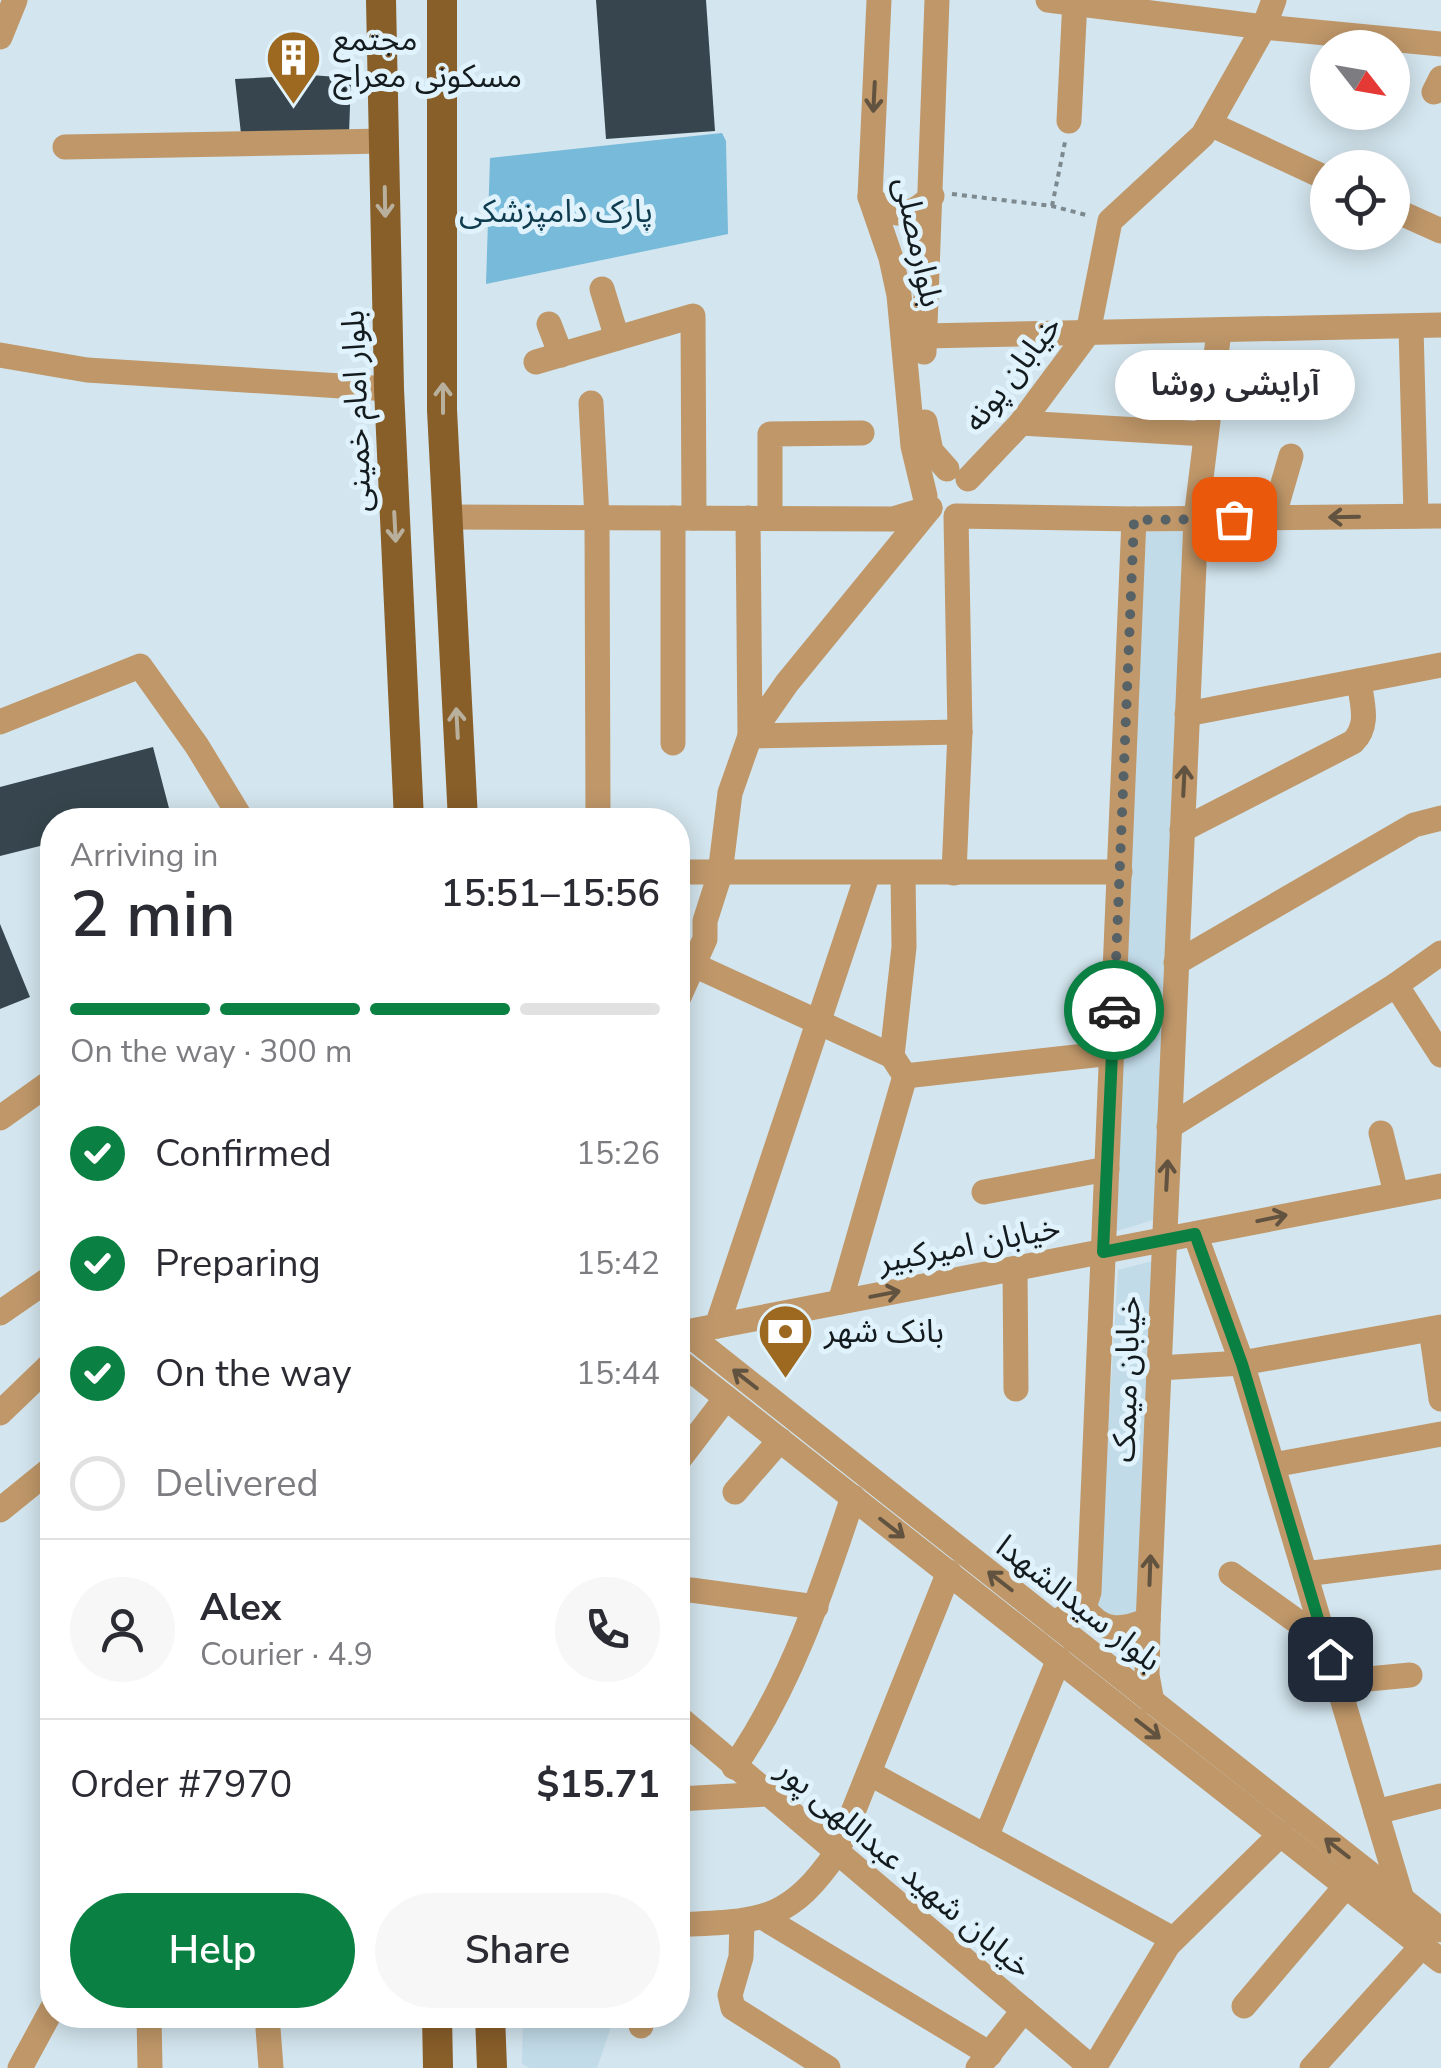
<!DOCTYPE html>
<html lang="en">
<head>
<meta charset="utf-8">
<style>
	:root { --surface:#fff; --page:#f7f7f7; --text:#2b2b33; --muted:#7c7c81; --line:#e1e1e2; --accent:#0b8043 }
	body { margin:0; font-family:"Nunito Sans","Noto Sans Arabic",sans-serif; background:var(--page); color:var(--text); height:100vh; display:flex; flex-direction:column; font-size:38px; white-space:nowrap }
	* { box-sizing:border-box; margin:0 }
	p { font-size:32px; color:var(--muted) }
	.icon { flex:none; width:55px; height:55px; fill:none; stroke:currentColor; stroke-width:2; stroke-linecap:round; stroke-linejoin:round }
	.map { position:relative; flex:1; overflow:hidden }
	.sheet { position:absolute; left:40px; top:808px; width:650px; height:1220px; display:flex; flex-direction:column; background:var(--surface); border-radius:40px; box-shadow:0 5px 25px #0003 }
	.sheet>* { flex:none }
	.needle { width:65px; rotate:121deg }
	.tools { position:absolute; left:1310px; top:30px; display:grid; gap:20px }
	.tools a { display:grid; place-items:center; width:100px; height:100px; border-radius:50%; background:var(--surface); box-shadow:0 5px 25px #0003; font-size:50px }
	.pin { position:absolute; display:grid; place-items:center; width:85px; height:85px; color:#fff; margin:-42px; border-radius:20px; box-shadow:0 5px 15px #0006 }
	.courier { position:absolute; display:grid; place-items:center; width:100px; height:100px; margin:-50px; border:8px solid #0b8043; border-radius:50%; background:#fff; color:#222; box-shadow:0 2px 12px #0007 }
	.bubble { position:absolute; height:70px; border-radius:35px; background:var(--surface); box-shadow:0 5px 25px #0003; font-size:32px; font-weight:600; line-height:70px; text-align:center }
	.summary em { font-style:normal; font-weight:600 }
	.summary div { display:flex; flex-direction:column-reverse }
	.summary { display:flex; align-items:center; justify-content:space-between; height:170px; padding:0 30px }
	h1 { font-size:65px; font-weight:600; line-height:75px }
	.bar { display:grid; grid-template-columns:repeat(4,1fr); gap:15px 10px; align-content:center; height:120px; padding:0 30px }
	.bar i { height:12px; border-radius:8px; background:var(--line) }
	.bar .current { background:var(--accent) }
	.bar p { grid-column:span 4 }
	.line { display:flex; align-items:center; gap:25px; padding:0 30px; border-top:2px solid var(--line) }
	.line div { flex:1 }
	.round { display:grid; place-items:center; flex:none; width:105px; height:105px; border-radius:52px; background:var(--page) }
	ol { padding:0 30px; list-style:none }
	li { display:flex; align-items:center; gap:30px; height:110px }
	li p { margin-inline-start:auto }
	li .icon { padding:10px; border-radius:50%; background:var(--accent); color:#fff; stroke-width:4 }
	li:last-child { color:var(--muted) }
	li i { width:55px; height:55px; border:5px solid var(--line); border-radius:50% }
	.action { display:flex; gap:20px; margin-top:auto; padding:20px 30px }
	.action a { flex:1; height:115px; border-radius:60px; background:var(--accent); color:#fff; font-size:40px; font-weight:600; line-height:115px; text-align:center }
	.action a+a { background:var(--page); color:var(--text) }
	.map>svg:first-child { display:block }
	.built { fill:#c1dbe8 }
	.green { fill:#77bad9 }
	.building { fill:#37464e }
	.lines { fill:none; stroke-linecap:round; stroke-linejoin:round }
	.path { stroke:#7c898f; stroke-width:4; stroke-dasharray:5 5; stroke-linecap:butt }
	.minor { stroke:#bf9769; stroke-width:25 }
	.major { stroke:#885e29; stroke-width:30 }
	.oneway { stroke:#615340 }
	.oneway2 { stroke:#b8b09d }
	.done { stroke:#576267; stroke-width:10; stroke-dasharray:0 18 }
	.route { stroke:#0b8043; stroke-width:12 }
	.labels { text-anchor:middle; stroke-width:10; stroke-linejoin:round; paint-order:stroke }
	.poi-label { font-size:32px; fill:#141b1e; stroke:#e0f3fc; text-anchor:start }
	.park-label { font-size:32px; fill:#0f3c4e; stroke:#e0f3fc }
	.street-label { font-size:32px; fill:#141b1e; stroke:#e0f3fc }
</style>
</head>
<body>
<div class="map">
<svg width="1441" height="2068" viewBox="0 0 1441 2068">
	<rect width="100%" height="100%" fill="#d3e5ee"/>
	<!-- built -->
	<g class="built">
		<path d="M1183,531L1156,1219L1114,1232L1146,532Z"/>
		<path d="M1153,1261L1138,1618L1097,1614L1118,1270Z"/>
		<path d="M523,2015H587L613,2021L597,2068H530L522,2064Z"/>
	</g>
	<!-- green -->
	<path class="green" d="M722,133L726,141L728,234L486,284L490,158Z"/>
	<!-- building -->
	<g class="building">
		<path d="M596,0H706L715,131L606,139Z"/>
		<path d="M310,75L351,78L349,134H241L235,79Z"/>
		<path d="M153,747L170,812L140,820H52V843L0,856V787Z"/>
		<path d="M0,924L30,997L0,1009Z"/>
	</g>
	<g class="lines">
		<!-- path -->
		<g class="path">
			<path d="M952,194L1052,206L1090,216"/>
			<path d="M1052,206L1065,142"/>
		</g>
		<!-- minor -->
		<g class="minor">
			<path d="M879,0L870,197L891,258L899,295L913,446L925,496"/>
			<path d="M1048,0L1264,27L1441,44"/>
			<path d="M0,37L15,0"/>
			<path d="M1434,92L1441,78"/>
			<path d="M1069,121L1075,0"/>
			<path d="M1210,124L1328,179"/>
			<path d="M65,147L384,141"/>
			<path d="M870,197C893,219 909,219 932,196"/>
			<path d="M1392,209L1441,231"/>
			<path d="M602,289L617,338"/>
			<path d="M549,324L561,355"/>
			<path d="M1411,327L1416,516"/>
			<path d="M924,336L1441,325"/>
			<path d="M924,352L937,0"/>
			<path d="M0,355L87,370L389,389"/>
			<path d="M536,362L693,316L694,518"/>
			<path d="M591,403L597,518L598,820"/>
			<path d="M925,422L931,451L947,469"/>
			<path d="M1021,423L1206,434"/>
			<path d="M968,479L1021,423L1088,333L1110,221L1203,135L1264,27L1274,0"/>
			<path d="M447,517L893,519L930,508"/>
			<path d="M673,518V743"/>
			<path d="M748,518L750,736L960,732"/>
			<path d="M770,518V434L862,433"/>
			<path d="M1273,518L1291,456"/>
			<path d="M1187,714L1441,665"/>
			<path d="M0,722L140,666L197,746L242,820"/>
			<path d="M1182,830L1353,742C1370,725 1362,704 1359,681"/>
			<path d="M678,872H1120"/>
			<path d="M954,873L960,732L956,516L1134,519L1441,516"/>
			<path d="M1176,963L1414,825L1441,818"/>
			<path d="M694,965L892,1056"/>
			<path d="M1396,985L1441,1055"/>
			<path d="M678,999L705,939V921L720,874L730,793L750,736L787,683L930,508"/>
			<path d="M905,1076L1112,1053"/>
			<path d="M0,1118L52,1081"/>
			<path d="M1169,1127L1396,985L1441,953"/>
			<path d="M1381,1133L1396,1193"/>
			<path d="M984,1192L1107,1169"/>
			<path d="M1195,1234L1242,1363L1402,1899"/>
			<path d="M1015,1269L1016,1389"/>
			<path d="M840,1302L905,1076L892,1056L904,947L903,873"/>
			<path d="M0,1313L52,1277"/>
			<path d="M678,1326L1441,1930"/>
			<path d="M717,1326L868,873"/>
			<path d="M1431,1329L1441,1399"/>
			<path d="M686,1332L1441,1186"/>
			<path d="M678,1360L1441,1961"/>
			<path d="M1159,1368L1242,1363L1441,1327"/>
			<path d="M0,1413L52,1363"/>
			<path d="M678,1461L726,1398"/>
			<path d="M1273,1465L1441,1434"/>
			<path d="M735,1492L780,1440"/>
			<path d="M0,1510L52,1468"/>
			<path d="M1231,1574L1302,1625L1323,1635"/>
			<path d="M1305,1574L1441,1557"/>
			<path d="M691,1590L816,1607"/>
			<path d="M1084,1607C1101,1633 1122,1631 1148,1620"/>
			<path d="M1053,1623L1084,1607L1089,1592L1134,519"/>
			<path d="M1337,1682L1410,1675"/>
			<path d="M1152,1702L1147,1675L1148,1624L1196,519L1219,331"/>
			<path d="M678,1717L1092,2068"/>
			<path d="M734,1767C791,1685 822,1591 853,1497"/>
			<path d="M869,1773L1173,1939"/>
			<path d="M678,1799L767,1794"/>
			<path d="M1376,1812L1441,1796"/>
			<path d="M986,1837L1059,1659"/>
			<path d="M764,1918L990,2054"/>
			<path d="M742,1921L741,1957L730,1995L733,2008L828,2068"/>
			<path d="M678,1925C759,1920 787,1925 837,1852L949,1572"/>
			<path d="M1244,2006L1346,1886"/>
			<path d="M149,2015L150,2068"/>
			<path d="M267,2015L271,2068"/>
			<path d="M641,2015V2026"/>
			<path d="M20,2068L52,2009"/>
			<path d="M978,2068L1024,2010"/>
			<path d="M1094,2068L1168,1945L1281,1834"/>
			<path d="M1312,2068L1422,1946"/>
		</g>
		<!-- major -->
		<g class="major">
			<path d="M381,0L389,389L409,820"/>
			<path d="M442,0V410L463,820"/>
			<path d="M437,2015L438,2068"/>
			<path d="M490,2015L492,2068"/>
		</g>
	</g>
	<!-- one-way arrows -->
	<defs><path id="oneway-shaft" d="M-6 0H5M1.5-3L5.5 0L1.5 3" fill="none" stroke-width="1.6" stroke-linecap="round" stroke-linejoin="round" transform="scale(2.5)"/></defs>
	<g class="oneway">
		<use href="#oneway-shaft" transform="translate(874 97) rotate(93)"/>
		<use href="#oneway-shaft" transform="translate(1344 517) rotate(179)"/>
		<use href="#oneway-shaft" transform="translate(1184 781) rotate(-87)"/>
		<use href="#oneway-shaft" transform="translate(1167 1175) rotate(-87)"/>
		<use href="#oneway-shaft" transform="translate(1272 1218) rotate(-12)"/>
		<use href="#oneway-shaft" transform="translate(885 1294) rotate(-11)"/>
		<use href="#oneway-shaft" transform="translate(745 1379) rotate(-142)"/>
		<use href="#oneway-shaft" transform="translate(892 1528) rotate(38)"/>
		<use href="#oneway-shaft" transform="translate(1150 1570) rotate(-88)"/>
		<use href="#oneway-shaft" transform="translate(1000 1581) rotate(-142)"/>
		<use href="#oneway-shaft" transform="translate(1148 1729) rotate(38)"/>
		<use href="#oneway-shaft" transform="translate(1337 1848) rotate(-142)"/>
	</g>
	<g class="oneway2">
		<use href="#oneway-shaft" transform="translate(385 202) rotate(89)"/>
		<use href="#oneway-shaft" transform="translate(443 398) rotate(-90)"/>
		<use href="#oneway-shaft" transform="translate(395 527) rotate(87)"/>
		<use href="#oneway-shaft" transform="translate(457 723) rotate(-93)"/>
	</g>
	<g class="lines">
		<!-- done -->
		<path class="done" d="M1114,1010L1134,520L1234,519"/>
		<!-- route -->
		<path class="route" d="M1114,1010L1103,1252L1195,1234L1242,1364L1330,1659"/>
	</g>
	<!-- icons -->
	<defs>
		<symbol id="building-pin" viewBox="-11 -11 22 30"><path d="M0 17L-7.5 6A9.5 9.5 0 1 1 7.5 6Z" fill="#9d6820" stroke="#e0f3fc"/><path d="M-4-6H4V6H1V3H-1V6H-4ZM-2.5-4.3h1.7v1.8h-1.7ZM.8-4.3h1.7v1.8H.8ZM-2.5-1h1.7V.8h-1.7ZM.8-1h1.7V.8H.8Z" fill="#fff"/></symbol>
		<symbol id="bank-pin" viewBox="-11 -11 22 30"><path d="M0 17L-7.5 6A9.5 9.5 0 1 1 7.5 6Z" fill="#9d6820" stroke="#e0f3fc"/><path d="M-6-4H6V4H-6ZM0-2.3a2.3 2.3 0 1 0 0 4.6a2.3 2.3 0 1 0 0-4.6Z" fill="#fff"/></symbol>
	</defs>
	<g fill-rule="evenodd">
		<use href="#building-pin" x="262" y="26" width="63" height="86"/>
		<use href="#bank-pin" x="754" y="1300" width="63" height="86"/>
	</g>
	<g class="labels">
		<!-- poi labels -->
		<g class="poi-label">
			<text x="333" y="50">مجتمع<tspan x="333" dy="37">مسکونی معراج</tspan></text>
			<text x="824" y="1342">بانک شهر</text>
		</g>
		<!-- park labels -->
		<g class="park-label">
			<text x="556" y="222">پارک دامپزشکی</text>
		</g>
		<!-- street labels -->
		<g class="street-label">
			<text transform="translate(919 242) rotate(78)" y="11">بلوارمصلی</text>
			<text transform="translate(1012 373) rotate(-52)" y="11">خیابان پونه</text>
			<text transform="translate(356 411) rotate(-92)" y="11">بلوار امام خمینی</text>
			<text transform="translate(969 1244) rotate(-11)" y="11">خیابان امیرکبیر</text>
			<text transform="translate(1126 1379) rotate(-88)" y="11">خیابان میمک</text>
			<text transform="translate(1079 1603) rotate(38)" y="11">بلوار سیدالشهدا</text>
			<text transform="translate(905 1868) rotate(40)" y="11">خیابان شهید عبداللهی پور</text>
		</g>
	</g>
</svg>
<div class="tools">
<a><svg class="needle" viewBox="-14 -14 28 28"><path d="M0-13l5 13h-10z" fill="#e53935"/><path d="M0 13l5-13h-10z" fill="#7c7c81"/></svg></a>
<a><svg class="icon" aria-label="locate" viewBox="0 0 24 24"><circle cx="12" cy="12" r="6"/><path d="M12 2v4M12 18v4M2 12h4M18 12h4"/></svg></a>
</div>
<div class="pin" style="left:1234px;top:519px;background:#ea580c"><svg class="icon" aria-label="bag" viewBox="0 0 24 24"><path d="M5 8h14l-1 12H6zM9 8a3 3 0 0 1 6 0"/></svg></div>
<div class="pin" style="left:1330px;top:1659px;background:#1f2937"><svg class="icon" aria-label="home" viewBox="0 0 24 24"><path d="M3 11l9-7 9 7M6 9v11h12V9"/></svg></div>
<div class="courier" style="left:1114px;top:1010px"><svg class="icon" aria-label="car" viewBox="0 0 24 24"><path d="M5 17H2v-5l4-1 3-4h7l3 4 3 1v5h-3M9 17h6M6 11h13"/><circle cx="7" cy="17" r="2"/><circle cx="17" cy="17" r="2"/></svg></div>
<div class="bubble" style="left:1115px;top:350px;width:240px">آرایشی روشا</div>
<section class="sheet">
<div class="summary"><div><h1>2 min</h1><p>Arriving in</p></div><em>15:51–15:56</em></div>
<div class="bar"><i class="current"></i><i class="current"></i><i class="current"></i><i></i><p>On the way · 300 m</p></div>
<ol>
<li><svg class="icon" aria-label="check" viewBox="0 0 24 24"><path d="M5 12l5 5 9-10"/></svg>Confirmed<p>15:26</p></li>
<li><svg class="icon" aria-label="check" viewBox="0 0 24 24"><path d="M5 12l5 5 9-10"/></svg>Preparing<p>15:42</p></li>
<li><svg class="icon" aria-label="check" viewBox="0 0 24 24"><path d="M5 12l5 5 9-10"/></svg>On the way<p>15:44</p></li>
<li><i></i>Delivered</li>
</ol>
<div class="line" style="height:180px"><a class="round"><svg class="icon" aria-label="person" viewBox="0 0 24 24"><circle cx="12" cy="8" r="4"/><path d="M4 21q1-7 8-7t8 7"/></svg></a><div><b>Alex</b><p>Courier · 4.9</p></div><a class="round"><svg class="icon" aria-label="phone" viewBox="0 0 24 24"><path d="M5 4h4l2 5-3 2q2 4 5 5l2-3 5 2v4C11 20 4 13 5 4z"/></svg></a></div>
<div class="line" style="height:130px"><div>Order #7970</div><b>$15.71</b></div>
<div class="action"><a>Help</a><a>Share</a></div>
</section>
</div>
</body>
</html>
